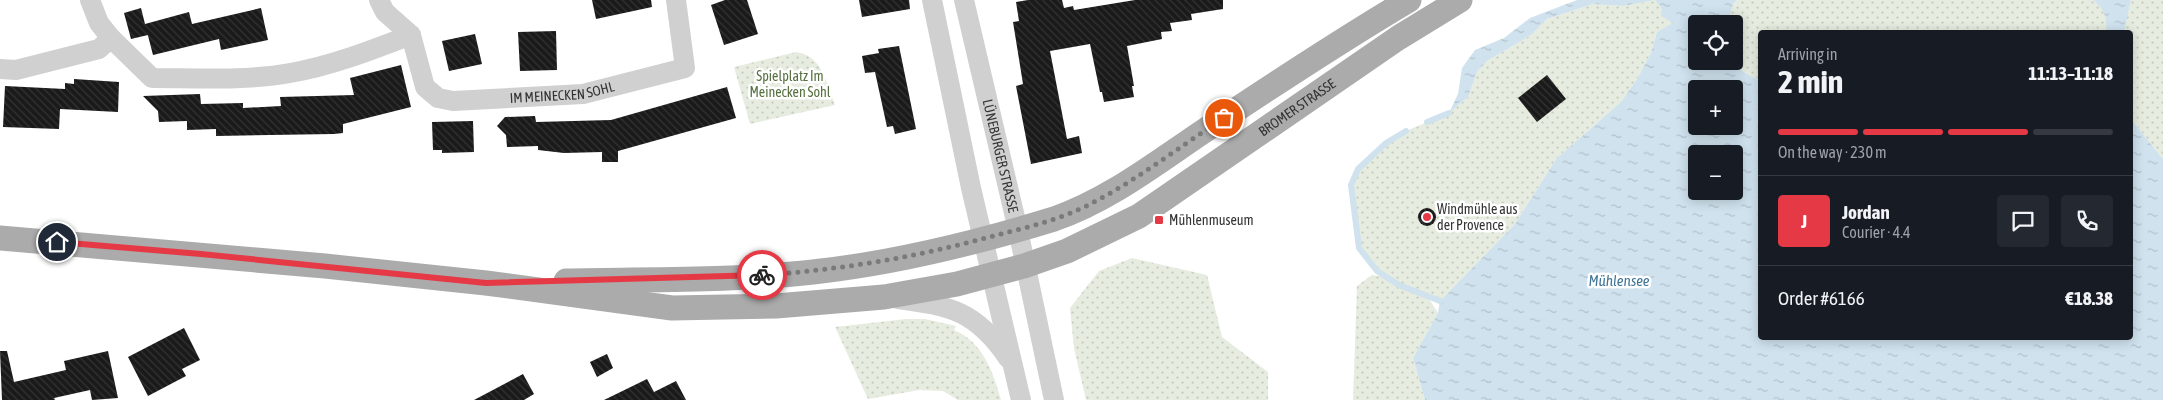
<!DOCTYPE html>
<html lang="en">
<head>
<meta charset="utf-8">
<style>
	:root { --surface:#171b24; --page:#242831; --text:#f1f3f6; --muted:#9ea1a6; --line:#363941; --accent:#e63946 }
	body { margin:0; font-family:"Asap Condensed",sans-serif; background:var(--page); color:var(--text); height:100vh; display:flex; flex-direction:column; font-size:19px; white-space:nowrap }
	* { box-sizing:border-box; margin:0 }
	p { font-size:16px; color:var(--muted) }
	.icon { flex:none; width:28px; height:28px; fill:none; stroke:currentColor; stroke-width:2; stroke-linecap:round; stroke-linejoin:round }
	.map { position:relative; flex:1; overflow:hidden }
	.side { position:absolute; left:1758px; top:30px; width:375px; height:310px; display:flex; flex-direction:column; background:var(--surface); border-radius:5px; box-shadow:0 2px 12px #0003 }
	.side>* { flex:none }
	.tools { position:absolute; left:1688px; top:15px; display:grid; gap:10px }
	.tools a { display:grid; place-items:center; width:55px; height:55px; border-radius:5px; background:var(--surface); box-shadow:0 2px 12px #0003; font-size:25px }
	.pin { position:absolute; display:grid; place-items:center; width:42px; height:42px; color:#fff; margin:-21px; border:2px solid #fff; border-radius:50%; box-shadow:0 1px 5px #0007 }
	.courier { position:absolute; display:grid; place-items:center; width:50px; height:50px; margin:-25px; border:4px solid #e63946; border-radius:50%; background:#fff; color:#222; box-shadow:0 1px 6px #0007 }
	.headline em { font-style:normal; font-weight:700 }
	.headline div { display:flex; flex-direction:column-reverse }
	.headline { display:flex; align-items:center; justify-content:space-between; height:85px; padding:0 20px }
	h1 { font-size:32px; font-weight:700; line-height:38px }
	.bar { display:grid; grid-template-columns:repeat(4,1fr); gap:8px 5px; align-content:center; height:60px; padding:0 20px }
	.bar i { height:6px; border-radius:4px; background:var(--line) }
	.bar .active { background:var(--accent) }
	.bar p { grid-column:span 4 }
	.line { display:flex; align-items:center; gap:12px; padding:0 20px; border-top:1px solid var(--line) }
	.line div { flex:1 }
	.round { display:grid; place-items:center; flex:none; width:52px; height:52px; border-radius:5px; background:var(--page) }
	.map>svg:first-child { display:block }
	.grass { fill:url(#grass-dots) }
	.water { fill:url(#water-ripples); fill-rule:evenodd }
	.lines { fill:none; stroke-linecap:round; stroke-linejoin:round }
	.stream { stroke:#cfe2ee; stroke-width:6 }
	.building { fill:url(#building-back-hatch) }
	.minor { stroke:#d0d0d0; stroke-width:20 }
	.major { stroke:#ababab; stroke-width:25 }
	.done { stroke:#7a7a7a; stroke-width:5; stroke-dasharray:0 9 }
	.route { stroke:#e63946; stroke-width:6 }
	.poi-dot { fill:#e63946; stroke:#fff; stroke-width:2 }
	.labels { text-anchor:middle; stroke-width:5; stroke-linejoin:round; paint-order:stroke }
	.park-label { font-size:14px; fill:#56703f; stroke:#fff }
	.street-label { font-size:14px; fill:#333; stroke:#fff }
	.poi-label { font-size:14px; fill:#333; stroke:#fff; text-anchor:start }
	.water-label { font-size:15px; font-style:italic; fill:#3f7597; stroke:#fff }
</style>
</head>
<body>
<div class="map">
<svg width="2163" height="400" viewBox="0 0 2163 400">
	<defs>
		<pattern id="grass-dots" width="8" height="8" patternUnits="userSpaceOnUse" patternTransform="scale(1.25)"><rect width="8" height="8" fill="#e6ecdf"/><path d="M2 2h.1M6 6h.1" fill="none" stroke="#c6cbc0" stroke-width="1.8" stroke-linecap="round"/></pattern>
		<pattern id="water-ripples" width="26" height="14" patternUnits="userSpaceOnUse" patternTransform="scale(1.25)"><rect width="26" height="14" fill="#cfe2ee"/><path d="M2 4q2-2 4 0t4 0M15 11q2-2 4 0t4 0" fill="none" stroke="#b2c2cd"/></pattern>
		<pattern id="building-back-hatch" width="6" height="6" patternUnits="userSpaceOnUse" patternTransform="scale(1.25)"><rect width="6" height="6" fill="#1a1a1a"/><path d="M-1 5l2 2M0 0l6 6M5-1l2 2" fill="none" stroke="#333"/></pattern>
	</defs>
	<rect width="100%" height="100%" fill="#fff"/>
	<!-- grass -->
	<g class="grass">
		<path d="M1655,0L1733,4L1737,0H2093L2100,6L2108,21H2126L2131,0H2163V159L2130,118V32H1760V81L1742,71L1731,61H1734V24H1696L1657,32L1651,53L1637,79L1621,102L1556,159L1515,224L1440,301L1427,296L1438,313L1413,358L1425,400H1353L1357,286L1372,275L1385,277L1377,271L1359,248L1351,185L1358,169L1386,143L1406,131L1449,113L1468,97L1477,72L1487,61L1531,35L1547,19L1593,4L1623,6Z"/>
		<path d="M796,52C823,56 826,83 835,105L750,124L734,67Z"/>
		<path d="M1132,258L1207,275L1222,337L1268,372V400H1086L1074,348L1070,308L1099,271Z"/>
		<path d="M906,319H925L956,326L954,330C983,342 993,372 1001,400H958L943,391L919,390L868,399L835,327Z"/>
	</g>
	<!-- water -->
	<g class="water">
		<path d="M1577,0H1737L1733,4L1727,24H1696V61H1731L1742,71L1760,81V338H2130V118L2163,159V400H1425L1413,358L1438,313L1440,301L1515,224L1556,159L1621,102L1637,79L1651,53L1657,32L1673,23L1661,16L1662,9L1655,0L1623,6L1593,4L1547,19L1531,35L1487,61L1477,72L1468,97L1449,113L1458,94L1462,68L1475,50L1504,38L1530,18ZM1696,89H1734V126H1696ZM1696,154H1734V191H1696Z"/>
		<path d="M2093,0H2131L2124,32H2106C2108,18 2104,9 2093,0Z"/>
	</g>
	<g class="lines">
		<!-- stream -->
		<g class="stream">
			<path d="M1427,122L1449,113"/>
			<path d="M1406,131L1386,143L1358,169L1351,185L1359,248L1377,271L1399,285L1440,301"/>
		</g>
	</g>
	<!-- building -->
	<g class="building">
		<path d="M592,0H651L652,7L596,19Z"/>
		<path d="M725,0H747L758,34L724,45L711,5Z"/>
		<path d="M859,0H909L910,9L862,17Z"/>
		<path d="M1028,0H1062L1064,8L1073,6L1074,10L1135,0H1223V9L1191,14L1192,20L1170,23L1172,31L1161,32L1162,39L1127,46L1134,86H1132L1134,97L1104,102L1102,92H1100L1090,44L1050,51L1067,139L1079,136L1082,153L1031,164L1016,86L1023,84L1013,22L1019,21L1016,2Z"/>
		<path d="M141,8L145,24L189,12L192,24L261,8L268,40L221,50L219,39L153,55L146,28L148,35L131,39L124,13Z"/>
		<path d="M556,31L557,70L520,71L518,32Z"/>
		<path d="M475,34L482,64L449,71L442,41Z"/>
		<path d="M899,46L916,129L895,134L893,126L887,127L875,72L865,73L862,56L879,53L878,49Z"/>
		<path d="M401,65L411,107L343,124V133L334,134L216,136V129L187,130V121L159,122L158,111L143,96L200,94L201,104L243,103V108L281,106L280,97L354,95L350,78Z"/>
		<path d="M1547,75L1566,99L1537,122L1518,98Z"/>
		<path d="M74,79L119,82L118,112L60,109L59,129L3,127L5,86L65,89V83L74,84Z"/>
		<path d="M727,87L736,118L618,151V162H602V152L564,153L538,150V146L507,147L506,135L497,126L505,117L535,116L536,122L611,120Z"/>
		<path d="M473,121L474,152L442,153V150H433L432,122Z"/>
		<circle cx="1427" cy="217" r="9"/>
		<path d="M184,328L200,360L182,369L186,376L148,396L128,357Z"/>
		<path d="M0,351H7L14,382L66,370L64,361L108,351L118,398L92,400L90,390L54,398L55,400H2Z"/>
		<path d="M607,354L613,368L597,377L590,362Z"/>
		<path d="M523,374L534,394L524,400H474Z"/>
		<path d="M647,379L654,392L676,381L686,400H604Z"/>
	</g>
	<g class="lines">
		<!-- minor -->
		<g class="minor">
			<path id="s1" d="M90,0L99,23L111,38L152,78C197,78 246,81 290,73C331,66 372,50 411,35L425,87L438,98L453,101L583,94L685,68L676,0"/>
			<path d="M379,0L385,12L411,35"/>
			<path d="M932,0L971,188L1021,400"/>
			<path id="s2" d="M964,0L1018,230L1054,400"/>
			<path d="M0,69L16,70L83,53L99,49L111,38"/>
			<path d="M898,299C951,306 976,311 1008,358"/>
		</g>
		<!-- major -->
		<g class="major">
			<path id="s3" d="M0,238L325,266L486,283L672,308L776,306L884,297L957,284L1024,266L1067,251L1139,216L1398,38L1460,0"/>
			<path d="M566,281C648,279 732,281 813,272C895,263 976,243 1054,219C1107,201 1155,164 1201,133C1270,87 1338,42 1409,0"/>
		</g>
	</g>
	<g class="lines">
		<!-- done -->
		<path class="done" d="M762,275C840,270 917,257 993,236C1017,230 1042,224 1066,215C1121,193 1174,150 1224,118"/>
		<!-- route -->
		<path class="route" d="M57,242L201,254L486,283L762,275"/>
	</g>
	<!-- markers -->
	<g class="poi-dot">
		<circle cx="1427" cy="217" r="5"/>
		<rect x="1154" y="215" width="10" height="10" rx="2.5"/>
	</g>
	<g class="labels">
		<!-- park labels -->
		<g class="park-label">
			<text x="790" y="81">Spielplatz Im<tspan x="790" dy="16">Meinecken Sohl</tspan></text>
		</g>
		<!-- street labels -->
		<g class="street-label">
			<text dy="5" stroke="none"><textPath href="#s1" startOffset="562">IM MEINECKEN SOHL</textPath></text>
			<text dy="5" stroke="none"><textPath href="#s3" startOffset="1349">BROMER STRASSE</textPath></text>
			<text dy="5" stroke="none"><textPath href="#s2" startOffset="160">LÜNEBURGER STRASSE</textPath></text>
		</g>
		<!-- poi labels -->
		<g class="poi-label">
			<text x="1437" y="214">Windmühle aus<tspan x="1437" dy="16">der Provence</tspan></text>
			<text x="1169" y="225">Mühlenmuseum</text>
		</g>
		<!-- water labels -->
		<g class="water-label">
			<text x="1619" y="286">Mühlensee</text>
		</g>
	</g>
</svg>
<div class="tools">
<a><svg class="icon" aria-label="locate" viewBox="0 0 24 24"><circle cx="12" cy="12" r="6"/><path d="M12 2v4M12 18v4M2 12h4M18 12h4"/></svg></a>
<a>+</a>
<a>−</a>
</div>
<div class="pin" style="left:1224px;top:118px;background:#ea580c"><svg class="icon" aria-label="bag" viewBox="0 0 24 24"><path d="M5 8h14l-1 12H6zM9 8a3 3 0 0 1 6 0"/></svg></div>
<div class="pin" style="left:57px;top:242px;background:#1f2937"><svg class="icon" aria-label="home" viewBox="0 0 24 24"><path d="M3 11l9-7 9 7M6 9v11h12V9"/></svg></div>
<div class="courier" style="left:762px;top:275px"><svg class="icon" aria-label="bike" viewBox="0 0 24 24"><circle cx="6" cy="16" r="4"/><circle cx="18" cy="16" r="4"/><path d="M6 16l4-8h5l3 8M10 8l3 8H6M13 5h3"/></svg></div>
<section class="side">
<div class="headline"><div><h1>2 min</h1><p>Arriving in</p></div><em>11:13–11:18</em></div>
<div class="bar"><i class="active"></i><i class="active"></i><i class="active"></i><i></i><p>On the way · 230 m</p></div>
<div class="line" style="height:90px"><b class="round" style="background:var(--accent);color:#fff">J</b><div><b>Jordan</b><p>Courier · 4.4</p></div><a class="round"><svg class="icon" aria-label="chat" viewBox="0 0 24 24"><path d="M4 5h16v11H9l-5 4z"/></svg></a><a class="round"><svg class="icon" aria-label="phone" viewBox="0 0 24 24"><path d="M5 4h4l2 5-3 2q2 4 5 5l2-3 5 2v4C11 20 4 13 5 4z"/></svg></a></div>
<div class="line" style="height:65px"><div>Order #6166</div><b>€18.38</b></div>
</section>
</div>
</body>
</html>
